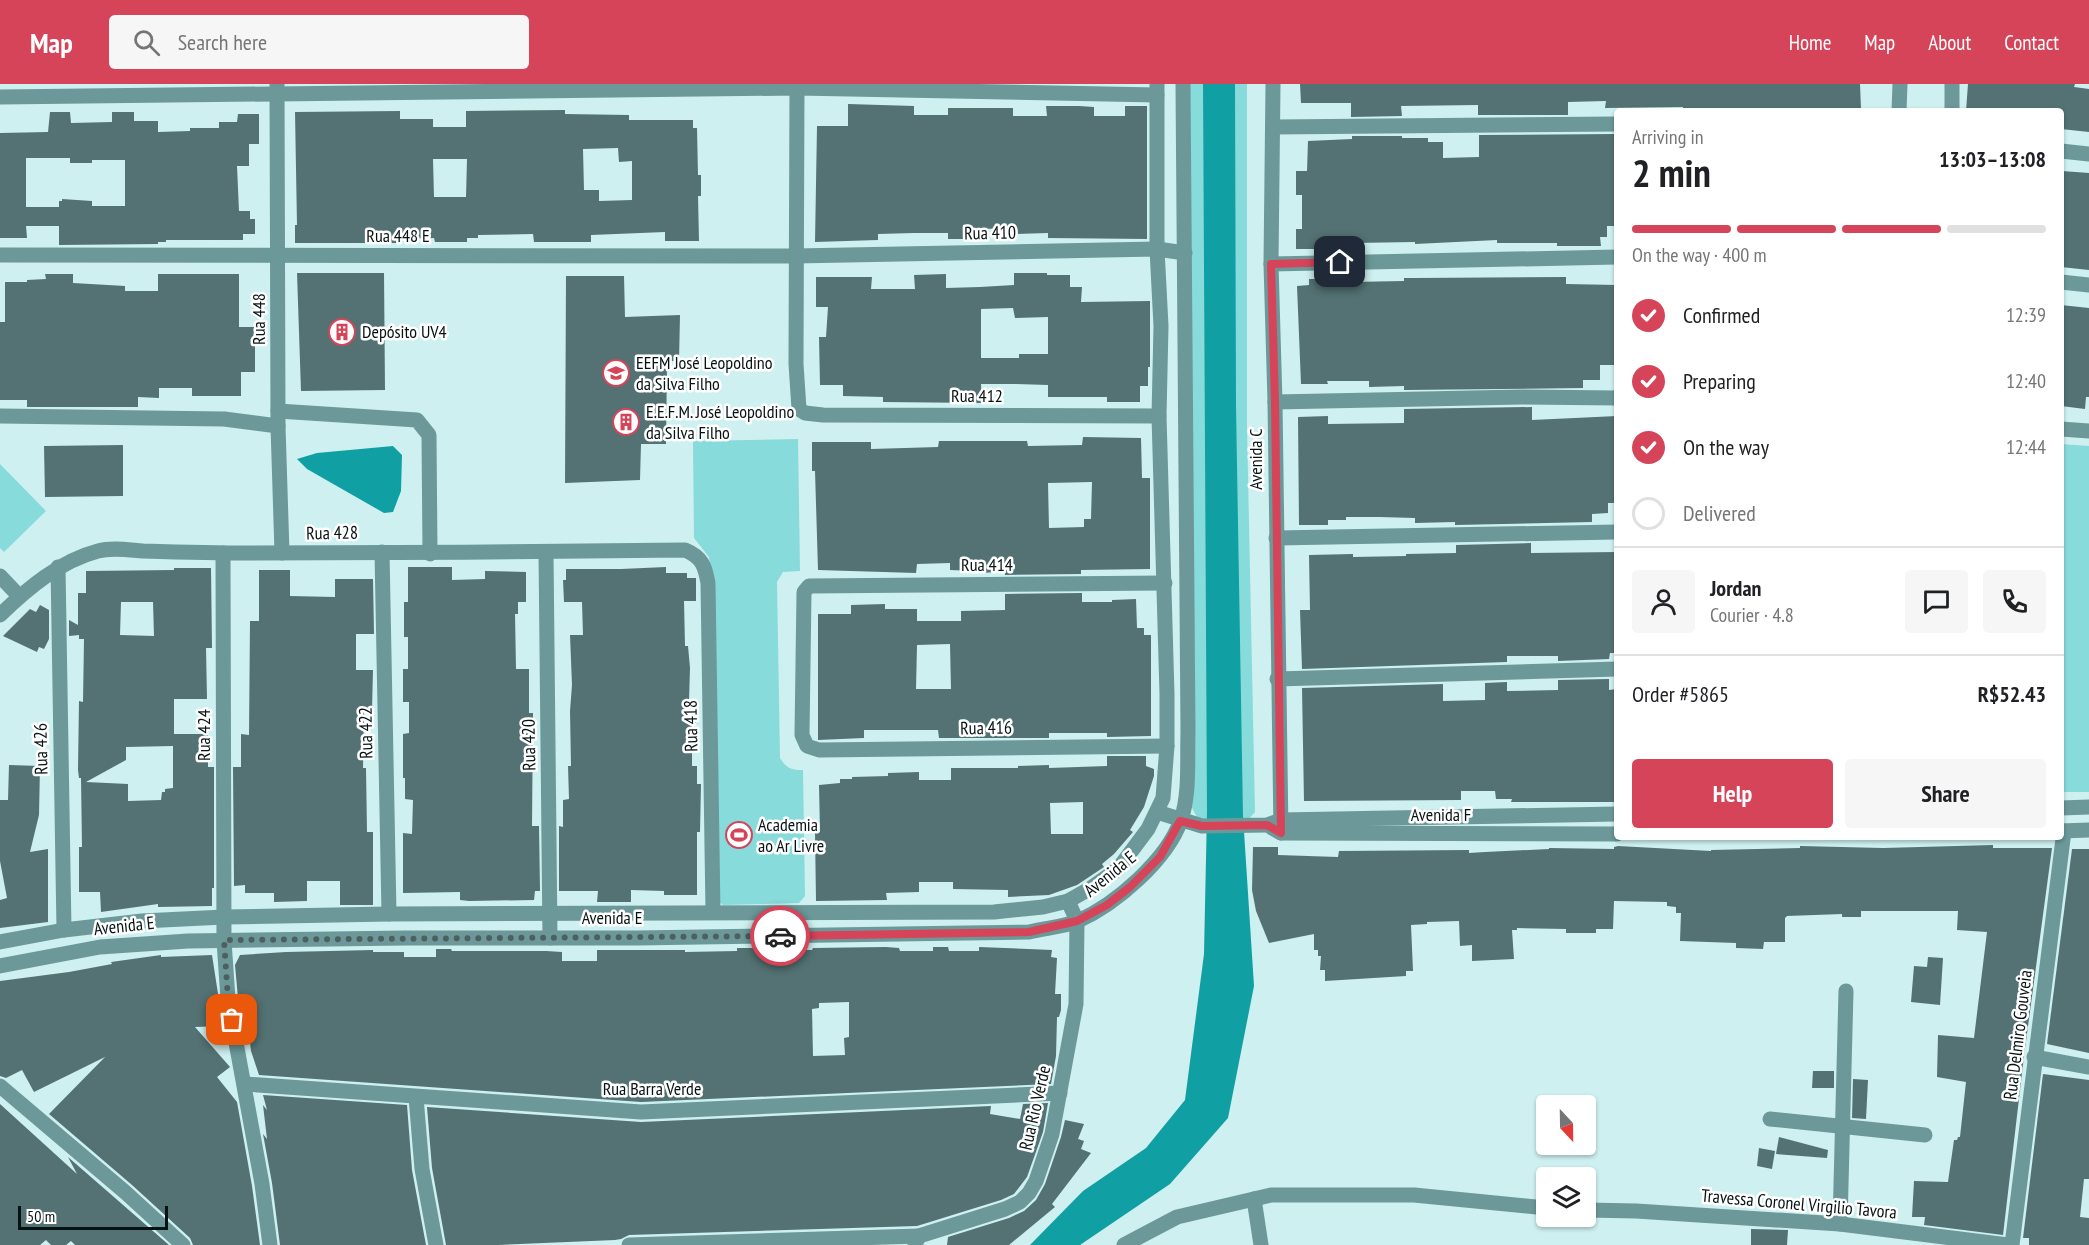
<!DOCTYPE html>
<html lang="en">
<head>
<meta charset="utf-8">
<style>
	:root { --surface:#fff; --page:#f6f6f6; --text:#202124; --muted:#757577; --line:#e0e0e0; --accent:#d54458 }
	body { margin:0; font-family:"PT Sans Narrow",sans-serif; background:var(--page); color:var(--text); height:100vh; display:flex; flex-direction:column; font-size:22px; white-space:nowrap }
	* { box-sizing:border-box; margin:0 }
	p { font-size:20px; color:var(--muted) }
	.icon { flex:none; width:33px; height:33px; fill:none; stroke:currentColor; stroke-width:2; stroke-linecap:round; stroke-linejoin:round }
	.map { position:relative; flex:1; overflow:hidden }
	.details { position:absolute; left:1614px; top:24px; width:450px; height:732px; display:flex; flex-direction:column; background:var(--surface); border-radius:6px; box-shadow:0 2px 4px #0004 }
	.details>* { flex:none }
	.needle { width:39px; rotate:158deg }
	.buttons { position:absolute; left:1536px; top:1011px; display:grid; gap:12px }
	.buttons a { display:grid; place-items:center; width:60px; height:60px; border-radius:6px; background:var(--surface); box-shadow:0 2px 4px #0004; font-size:30px }
	.scale { position:absolute; left:18px; bottom:15px; width:150px; box-sizing:border-box; padding-left:6px; border:3px solid #071213; border-top:0; font-size:16px; line-height:21px; white-space:nowrap; color:#071213; -webkit-text-stroke:4px #fff; paint-order:stroke }
	.pin { position:absolute; display:grid; place-items:center; width:51px; height:51px; color:#fff; margin:-26px; border-radius:12px; box-shadow:0 3px 9px #0006 }
	.courier { position:absolute; display:grid; place-items:center; width:60px; height:60px; margin:-30px; border:4px solid #d54458; border-radius:50%; background:#fff; color:#222; box-shadow:0 2px 8px #0007 }
	.overview em { font-style:normal; font-weight:700 }
	.overview div { display:flex; flex-direction:column-reverse }
	.overview { display:flex; align-items:center; justify-content:space-between; height:102px; padding:0 18px }
	h1 { font-size:39px; font-weight:700; line-height:45px }
	.bar { display:grid; grid-template-columns:repeat(4,1fr); gap:9px 6px; align-content:center; height:72px; padding:0 18px }
	.bar i { height:8px; border-radius:4px; background:var(--line) }
	.bar .on { background:var(--accent) }
	.bar p { grid-column:span 4 }
	.line { display:flex; align-items:center; gap:15px; padding:0 18px; border-top:2px solid var(--line) }
	.line div { flex:1 }
	.round { display:grid; place-items:center; flex:none; width:63px; height:63px; border-radius:6px; background:var(--page) }
	ol { padding:0 18px; list-style:none }
	li { display:flex; align-items:center; gap:18px; height:66px }
	li p { margin-inline-start:auto }
	li .icon { padding:6px; border-radius:50%; background:var(--accent); color:#fff; stroke-width:4 }
	li:last-child { color:var(--muted) }
	li i { width:33px; height:33px; border:3px solid var(--line); border-radius:50% }
	.button { display:flex; gap:12px; margin-top:auto; padding:12px 18px }
	.button a { flex:1; height:69px; border-radius:6px; background:var(--accent); color:#fff; font-size:24px; font-weight:700; line-height:69px; text-align:center }
	.button a+a { background:var(--page); color:var(--text) }
	header { display:flex; align-items:center; gap:36px; box-sizing:border-box; height:84px; padding:0 30px; background:var(--accent); color:#fff }
	header strong { font-size:28px }
	nav { display:flex; gap:33px; margin-inline-start:auto; font-size:21px }
	.search { width:420px; height:54px; background:var(--page); display:flex; align-items:center; gap:15px; box-sizing:border-box; padding:0 21px; border-radius:6px; color:var(--muted); font-size:22px }
	.map>svg:first-child { display:block }
	.green { fill:#88dbdb }
	.water { fill:#109fa2 }
	.building { fill:#547273; fill-rule:evenodd }
	.lines { fill:none; stroke-linecap:round; stroke-linejoin:round }
	.minor { stroke:#6c9899; stroke-width:15 }
	.done { stroke:#4d6060; stroke-width:6; stroke-dasharray:0 10.8 }
	.route { stroke:#d54458; stroke-width:8 }
	.labels { text-anchor:middle; stroke-width:5; stroke-linejoin:round; paint-order:stroke }
	.street-label { font-size:18px; fill:#071213; stroke:#fff }
	.poi-label { font-size:18px; fill:#071213; stroke:#fff; text-anchor:start }
</style>
</head>
<body>
<header>
<strong>Map</strong>
<div class="search"><svg class="icon" aria-label="search" viewBox="0 0 24 24"><circle cx="10" cy="10" r="6"/><path d="M15 15l6 6"/></svg>Search here</div>
<nav><a>Home</a><a>Map</a><a>About</a><a>Contact</a></nav>
</header>
<div class="map">
<svg width="2089" height="1161" viewBox="0 0 2089 1161">
	<rect width="100%" height="100%" fill="#cef0f0"/>
	<!-- green -->
	<g class="green">
		<path d="M1189,0H1247V343L1255,728L1247,737L1200,739L1190,720Z"/>
		<path d="M798,355L800,487L783,488L777,498L780,674C786,684 791,686 803,686L805,812L799,819L723,821L716,816L714,514L709,473L694,454L693,357Z"/>
		<path d="M2061,360L2089,362V708H2061Z"/>
		<path d="M0,380L46,427L4,468L0,464Z"/>
	</g>
	<!-- water -->
	<g class="water">
		<path d="M1203,0H1235L1236,322L1243,732L1254,902L1228,1034L1170,1100L1080,1161H1030L1083,1107L1146,1064L1185,1016L1204,870L1207,727Z"/>
		<path d="M393,362L402,371L401,407L393,428L384,429L307,385L297,375L317,369Z"/>
	</g>
	<!-- building -->
	<g class="building">
		<path d="M1300,0H1860L1861,25L1683,27V23L1605,24L1606,17L1568,18V31H1478V21L1401,22L1402,32L1351,33V19H1301Z"/>
		<path d="M1968,0H2075L2074,3L2089,5V48L2061,45V27H1966Z"/>
		<path d="M848,20L914,22V31H948V24H1013V32H1047L1046,22H1079L1094,23V32H1125V22H1147V155L1048,154V149L1014,150V144L981,145V155H948V149H914L878,150V156L815,158L817,42H848Z"/>
		<path d="M565,26V30L629,31V36H693V44H697L698,91H701V112H698L699,157H665V148L591,151V158H534L533,150L478,151V154H467V158H435L434,154L402,155V159H295V141H297L295,28L400,27V35H433V43H466V27ZM618,64L619,78L632,77V116L599,117V106H584L583,65ZM433,75H467L466,113H434Z"/>
		<path d="M50,28H70L71,39L112,38V28H134V37H158V48L190,47V44H219V38H237L238,30H259V60H249V82H237L239,127H250V135H255V150H243V156H166V158H158V160L59,161V142H26L27,154H0V49L48,48ZM26,74H70V79H92V76H125V122H92V117L62,115V117H59V123H26Z"/>
		<path d="M1617,50V142H1607V153H1600L1601,162H1557V159H1497V156L1415,160V158L1353,159L1351,169H1326V165H1296V145H1302V111H1296V87H1307L1308,57L1352,55V52H1402V54H1428V58H1443V74L1479,73V51Z"/>
		<path d="M2062,87L2089,89V186L2061,183Z"/>
		<path d="M1351,188V198L1404,197V194H1414L1566,193V200L1617,201V281H1600V296H1583V304L1404,306V302L1369,303V297H1327L1328,300H1301L1297,202L1309,201V195H1327V189Z"/>
		<path d="M297,189H384L385,306L301,307Z"/>
		<path d="M1014,189H1047V191H1070V203H1082L1081,218L1150,217V283H1148V302H1140V318H1107V313H1048V301L1014,300H981L982,319L883,318V313L843,312V301H820L819,253H826L828,223H816V193H872L871,205H915L914,191L946,190V204L980,203L1014,201ZM1013,224L1015,234L1048,233V270H1019V274H981V225Z"/>
		<path d="M45,190H73V199L125,202V207H158V190H239V243H255V288H241V312H192V304H159V314L138,313V323H27V316H0V238H5V198H27V196L46,195Z"/>
		<path d="M566,192H624L625,233L680,231L679,277H667L666,360H641L640,396L565,399Z"/>
		<path d="M2061,221L2089,224V313H2086L2085,325L2061,322Z"/>
		<path d="M1532,323V336L1617,332V419H1608V429L1592,430V438L1455,441V438L1415,439V434L1379,433H1346V436H1328V441H1299L1298,333L1328,332V340L1404,339V325Z"/>
		<path d="M1083,353L1141,354L1142,394H1150V485L1081,486V490L1005,491V488L974,489V487L950,486V479L917,480L916,489L818,486L815,387H812V358H871V365L938,363L939,357H1027L1028,362L1082,361ZM1092,398L1091,435H1084V443L1049,444L1048,399Z"/>
		<path d="M123,361V412L45,413L44,362Z"/>
		<path d="M1531,459V469L1617,468V569H1610L1609,575L1558,577V572H1507V578L1302,585L1300,526H1310L1309,471L1353,470V473L1406,472V470L1456,469V461Z"/>
		<path d="M408,483H452V496L485,495V487L526,488V518H518V530H515L516,585H529V629H533L532,742H539L540,807H535L534,816L469,817L460,816V808L403,809V749L412,750L413,716L405,715V694H403V650L409,649V618H403V585H408V553H404V518H408Z"/>
		<path d="M666,483V489H687V494H696V517H684L685,562H688L690,584L689,617L696,616V639H692V682H697V700H701L700,748H697V811H664V807L631,806V818H597L598,807H559V742L563,743V716L569,715L568,682H571L570,627L572,601L570,551H583L582,518H564L563,496H566V485H621Z"/>
		<path d="M174,484H211L212,564H206L207,615H174V650H208V683H214V804H212V822L158,823V820L101,828L100,808H79V763H82L81,694H79L78,686L79,617L83,618L84,555H79V551L69,552V536L78,541V509H86V487L174,486ZM121,518H153L154,552L120,551ZM173,662V704L165,705V708H162L161,716L128,717V700L86,698L126,676V663Z"/>
		<path d="M259,486H290V512L335,513V495H373L374,550H356V586H373L372,625H364L363,684H366L367,748H373V821H340V797H307V817L274,818V809H245V801L234,802L233,683H241V650L249,651L250,537H259Z"/>
		<path d="M1082,509V518H1112V516L1136,515L1137,544H1144V551H1151V652L1107,653V649H1049V654H939L938,646H864V654L818,656V530H851V521L885,520V525H917V537H961V527L1005,526V510ZM950,560L951,605H916L917,561Z"/>
		<path d="M40,521L49,526V555L44,565L39,563L37,568L3,552L30,525L36,528Z"/>
		<path d="M1609,595V606L1617,605V718H1511L1512,715H1496L1495,707H1461V716L1304,717L1302,604L1443,600V617L1485,616V599L1507,598V607L1558,606V596Z"/>
		<path d="M1107,672H1146V682L1154,685V692L1144,723L1130,746L1133,748L1114,770L1102,780L1104,783L1077,801L1049,811L1008,813V806L953,805V798H919V808L886,809L887,816L816,817L815,748H820L819,701L840,699V695H852V693L888,692V689L919,688V696H951V684H1018V682L1049,681V684L1107,682ZM1083,718V750H1051L1050,719Z"/>
		<path d="M9,681L40,682L39,731L30,768L48,765V838L0,844V816L7,814L0,777V716H8Z"/>
		<path d="M1993,761V764H2052L2024,972L2003,1151L1924,1141L1925,1133H1912L1914,1097L1948,1098L1954,1056H1957L1958,1053H1960L1966,998L1937,993L1938,951L1974,954L1987,848L1957,846L1958,827H1861V833H1842V830L1787,832L1785,834V858H1764L1763,865L1736,864V859L1680,857L1681,829H1676V823L1667,822V818L1614,817L1613,845H1596V849H1566V845L1517,844V846H1512L1514,875L1472,877V861L1460,862L1459,837L1427,838V840L1411,841L1413,887H1406V892L1325,897V886H1320L1321,872H1318V866H1314V850L1269,859L1256,827L1252,806L1253,763H1278V771L1338,773L1339,767L1469,766V769L1485,768L1549,765V764L1614,765V763L1618,762L1711,767V766L1800,764V762L1883,764Z"/>
		<path d="M2072,765H2089V969L2047,960Z"/>
		<path d="M886,863L899,864L900,867H933V863H948L949,867H979V863L1052,866L1051,873L1057,874L1055,910H1061V926L1059,933H1057L1056,972L1051,1000L641,1018L259,991L251,967L248,942H243L238,914L235,881L240,871L286,868L373,866V868H404V873H436V865H451L452,867H546L562,868V877H597V866H685V868L737,867V864H764V866H812L813,864ZM849,918V953L844,954L845,971L813,972L812,925L819,924V919Z"/>
		<path d="M161,871V873L212,871L223,942L195,943L230,983L217,993L237,1018L252,1102L260,1161H193L190,1154L132,1101L49,1030L105,973L34,1008L22,986L6,994L0,992V897L69,888L112,880L111,878Z"/>
		<path d="M1928,873L1943,874L1940,921L1911,918L1914,882L1927,883Z"/>
		<path d="M1813,987H1834V1004H1812Z"/>
		<path d="M2043,990L2089,996V1095H2084L2080,1133L2089,1134V1161H2029V1154H2023Z"/>
		<path d="M1853,995L1868,996L1866,1035L1852,1034Z"/>
		<path d="M263,1011L407,1021L412,1086L426,1161H280L272,1099L263,1050L267,1055L263,1021L267,1026Z"/>
		<path d="M1048,1019L1043,1048L1027,1093L1014,1110L1001,1116L917,1142L629,1151L621,1155L615,1156L498,1161H446L432,1084L427,1023L641,1038L991,1022L990,1030L1020,1035L1023,1020Z"/>
		<path d="M0,1020L77,1090L68,1073L169,1161H75L71,1157L66,1161H51L46,1156L40,1161H0Z"/>
		<path d="M1065,1036L1084,1040L1078,1055L1084,1057L1081,1065L1091,1069L1052,1120L1055,1123L1009,1161H947L948,1153L1009,1134L1024,1127L1036,1116L1045,1100L1061,1053Z"/>
		<path d="M1779,1053L1828,1066L1827,1074L1776,1070Z"/>
		<path d="M1759,1064L1775,1067L1772,1085L1757,1082Z"/>
		<path d="M1751,1145L1788,1146L1787,1161H1751Z"/>
	</g>
	<g class="lines">
		<!-- minor -->
		<g class="minor">
			<path d="M277,0L278,342L282,469"/>
			<path d="M797,0L796,280L799,325L805,329L823,331L1159,332"/>
			<path d="M1273,0L1271,180L1275,318L1281,749"/>
			<path d="M0,13L797,4L1157,11"/>
			<path d="M1899,27L1900,0"/>
			<path d="M1952,27V0"/>
			<path d="M1273,43L1617,40"/>
			<path d="M2061,67L2089,70"/>
			<path d="M0,171L795,172L1157,165L1185,169"/>
			<path d="M1271,180L1617,173"/>
			<path d="M2061,198L2089,201"/>
			<path d="M1275,318L1522,313L1617,314"/>
			<path d="M278,327L417,336L429,351L430,470"/>
			<path d="M0,332L224,335L278,342"/>
			<path d="M2061,345L2089,347"/>
			<path d="M1276,454L1617,448"/>
			<path d="M382,468L389,830"/>
			<path d="M546,468L550,854"/>
			<path d="M223,469L224,857L228,915L262,1100L270,1161"/>
			<path d="M58,483L64,846"/>
			<path d="M0,492L19,512"/>
			<path d="M1165,499L809,502L804,508L802,651L807,662L819,666L1167,662"/>
			<path d="M0,531C28,504 60,477 98,467C112,463 129,466 143,467C178,468 213,469 248,469C394,469 539,468 685,466C702,473 705,482 708,499L713,828"/>
			<path d="M1277,595L1617,585"/>
			<path d="M2061,724L2089,723"/>
			<path d="M1157,728L1202,742L1267,741L1281,736L1617,730"/>
			<path d="M1272,744L1281,749L1617,750"/>
			<path d="M2061,747L2089,746"/>
			<path d="M0,858L64,846L142,837L224,833L389,830L994,828L1043,823L1068,817L1091,804L1118,785L1148,745L1163,714L1167,662V610L1159,332L1161,242L1157,165V0"/>
			<path d="M0,882L100,863L188,857L406,854H637L1029,848C1045,844 1063,843 1078,837C1116,820 1167,776 1181,736C1190,709 1187,677 1188,649L1183,0"/>
			<path d="M2034,973L2089,983"/>
			<path d="M245,1000L641,1028L1060,1009"/>
			<path d="M0,1002L125,1108L183,1161"/>
			<path d="M416,1013L422,1085L436,1161"/>
			<path d="M1770,1035L1925,1051"/>
			<path d="M1254,1115L1261,1161"/>
			<path d="M1586,1126L1636,1127L1840,1140L2008,1161"/>
			<path d="M1840,1140L1846,907"/>
			<path d="M629,1161L919,1152"/>
			<path d="M915,1161L919,1152L1005,1125L1020,1118L1029,1109L1036,1097L1052,1050L1076,920L1077,837L1068,817"/>
			<path d="M1124,1161L1177,1133L1271,1111H1414L1546,1124"/>
			<path d="M2012,1161L2064,747"/>
		</g>
	</g>
	<g class="lines">
		<!-- done -->
		<path class="done" d="M232,936L228,915L224,856L780,852"/>
		<!-- route -->
		<path class="route" d="M780,852L1029,848L1077,837L1107,821L1130,803L1160,773L1180,737L1202,742L1267,741L1281,749L1275,318L1271,180L1340,178"/>
	</g>
	<!-- icons -->
	<defs>
		<symbol id="building-ring" viewBox="-11 -11 22 22"><circle r="9.5" fill="#fff" stroke="#d54458" stroke-width="1.5"/><path d="M-4-6H4V6H1V3H-1V6H-4ZM-2.5-4.3h1.7v1.8h-1.7ZM.8-4.3h1.7v1.8H.8ZM-2.5-1h1.7V.8h-1.7ZM.8-1h1.7V.8H.8Z" fill="#d54458"/></symbol>
		<symbol id="school-ring" viewBox="-11 -11 22 22"><circle r="9.5" fill="#fff" stroke="#d54458" stroke-width="1.5"/><path d="M0-5L7-2L0 1L-7-2ZM-4 1L0 2.5L4 1V4Q0 6-4 4Z" fill="#d54458"/></symbol>
		<symbol id="stadium-ring" viewBox="-11 -11 22 22"><circle r="9.5" fill="#fff" stroke="#d54458" stroke-width="1.5"/><path d="M0-5a6.5 5 0 1 0 0 10a6.5 5 0 1 0 0-10ZM-3.5-1.8h7v3.6h-7Z" fill="#d54458"/></symbol>
	</defs>
	<g fill-rule="evenodd">
		<use href="#building-ring" x="327" y="233" width="30" height="30"/>
		<use href="#school-ring" x="601" y="274" width="30" height="30"/>
		<use href="#building-ring" x="611" y="323" width="30" height="30"/>
		<use href="#stadium-ring" x="724" y="736" width="30" height="30"/>
	</g>
	<g class="labels">
		<!-- street labels -->
		<g class="street-label">
			<text transform="translate(990 149) rotate(-1)" y="6">Rua 410</text>
			<text x="398" y="158">Rua 448 E</text>
			<text transform="translate(259 235) rotate(-90)" y="6">Rua 448</text>
			<text x="977" y="318">Rua 412</text>
			<text transform="translate(1256 375) rotate(-90)" y="6">Avenida C</text>
			<text transform="translate(332 449) rotate(-1)" y="6">Rua 428</text>
			<text x="987" y="487">Rua 414</text>
			<text transform="translate(691 642) rotate(-91)" y="6">Rua 418</text>
			<text transform="translate(986 644) rotate(-1)" y="6">Rua 416</text>
			<text transform="translate(366 649) rotate(-91)" y="6">Rua 422</text>
			<text transform="translate(204 651) rotate(-90)" y="6">Rua 424</text>
			<text transform="translate(529 661) rotate(-91)" y="6">Rua 420</text>
			<text transform="translate(41 665) rotate(-91)" y="6">Rua 426</text>
			<text x="1441" y="737">Avenida F</text>
			<text transform="translate(1110 790) rotate(-39)" y="6">Avenida E</text>
			<text x="612" y="840">Avenida E</text>
			<text transform="translate(124 842) rotate(-6)" y="6">Avenida E</text>
			<text transform="translate(2018 951) rotate(-83)" y="6">Rua Delmiro Gouveia</text>
			<text x="652" y="1011">Rua Barra Verde</text>
			<text transform="translate(1035 1024) rotate(-77)" y="6">Rua Rio Verde</text>
			<text transform="translate(1799 1120) rotate(5)" y="6">Travessa Coronel Virgilio Tavora</text>
		</g>
		<!-- poi labels -->
		<g class="poi-label">
			<text x="362" y="254">Depósito UV4</text>
			<text x="636" y="285">EEFM José Leopoldino<tspan x="636" dy="21">da Silva Filho</tspan></text>
			<text x="646" y="334">E.E.F.M. José Leopoldino<tspan x="646" dy="21">da Silva Filho</tspan></text>
			<text x="758" y="747">Academia<tspan x="758" dy="21">ao Ar Livre</tspan></text>
		</g>
	</g>
</svg>
<div class="buttons">
<a><svg class="needle" viewBox="-14 -14 28 28"><path d="M0-13l5 13h-10z" fill="#e53935"/><path d="M0 13l5-13h-10z" fill="#757577"/></svg></a>
<a><svg class="icon" aria-label="layers" viewBox="0 0 24 24"><path d="M12 4l9 5-9 5-9-5zM3 14l9 5 9-5"/></svg></a>
</div>
<div class="scale">50 m</div>
<div class="pin" style="left:232px;top:936px;background:#ea580c"><svg class="icon" aria-label="bag" viewBox="0 0 24 24"><path d="M5 8h14l-1 12H6zM9 8a3 3 0 0 1 6 0"/></svg></div>
<div class="pin" style="left:1340px;top:178px;background:#1f2937"><svg class="icon" aria-label="home" viewBox="0 0 24 24"><path d="M3 11l9-7 9 7M6 9v11h12V9"/></svg></div>
<div class="courier" style="left:780px;top:852px"><svg class="icon" aria-label="car" viewBox="0 0 24 24"><path d="M5 17H2v-5l4-1 3-4h7l3 4 3 1v5h-3M9 17h6M6 11h13"/><circle cx="7" cy="17" r="2"/><circle cx="17" cy="17" r="2"/></svg></div>
<section class="details">
<div class="overview"><div><h1>2 min</h1><p>Arriving in</p></div><em>13:03–13:08</em></div>
<div class="bar"><i class="on"></i><i class="on"></i><i class="on"></i><i></i><p>On the way · 400 m</p></div>
<ol>
<li><svg class="icon" aria-label="check" viewBox="0 0 24 24"><path d="M5 12l5 5 9-10"/></svg>Confirmed<p>12:39</p></li>
<li><svg class="icon" aria-label="check" viewBox="0 0 24 24"><path d="M5 12l5 5 9-10"/></svg>Preparing<p>12:40</p></li>
<li><svg class="icon" aria-label="check" viewBox="0 0 24 24"><path d="M5 12l5 5 9-10"/></svg>On the way<p>12:44</p></li>
<li><i></i>Delivered</li>
</ol>
<div class="line" style="height:108px"><a class="round"><svg class="icon" aria-label="person" viewBox="0 0 24 24"><circle cx="12" cy="8" r="4"/><path d="M4 21q1-7 8-7t8 7"/></svg></a><div><b>Jordan</b><p>Courier · 4.8</p></div><a class="round"><svg class="icon" aria-label="chat" viewBox="0 0 24 24"><path d="M4 5h16v11H9l-5 4z"/></svg></a><a class="round"><svg class="icon" aria-label="phone" viewBox="0 0 24 24"><path d="M5 4h4l2 5-3 2q2 4 5 5l2-3 5 2v4C11 20 4 13 5 4z"/></svg></a></div>
<div class="line" style="height:78px"><div>Order #5865</div><b>R$52.43</b></div>
<div class="button"><a>Help</a><a>Share</a></div>
</section>
</div>
</body>
</html>
